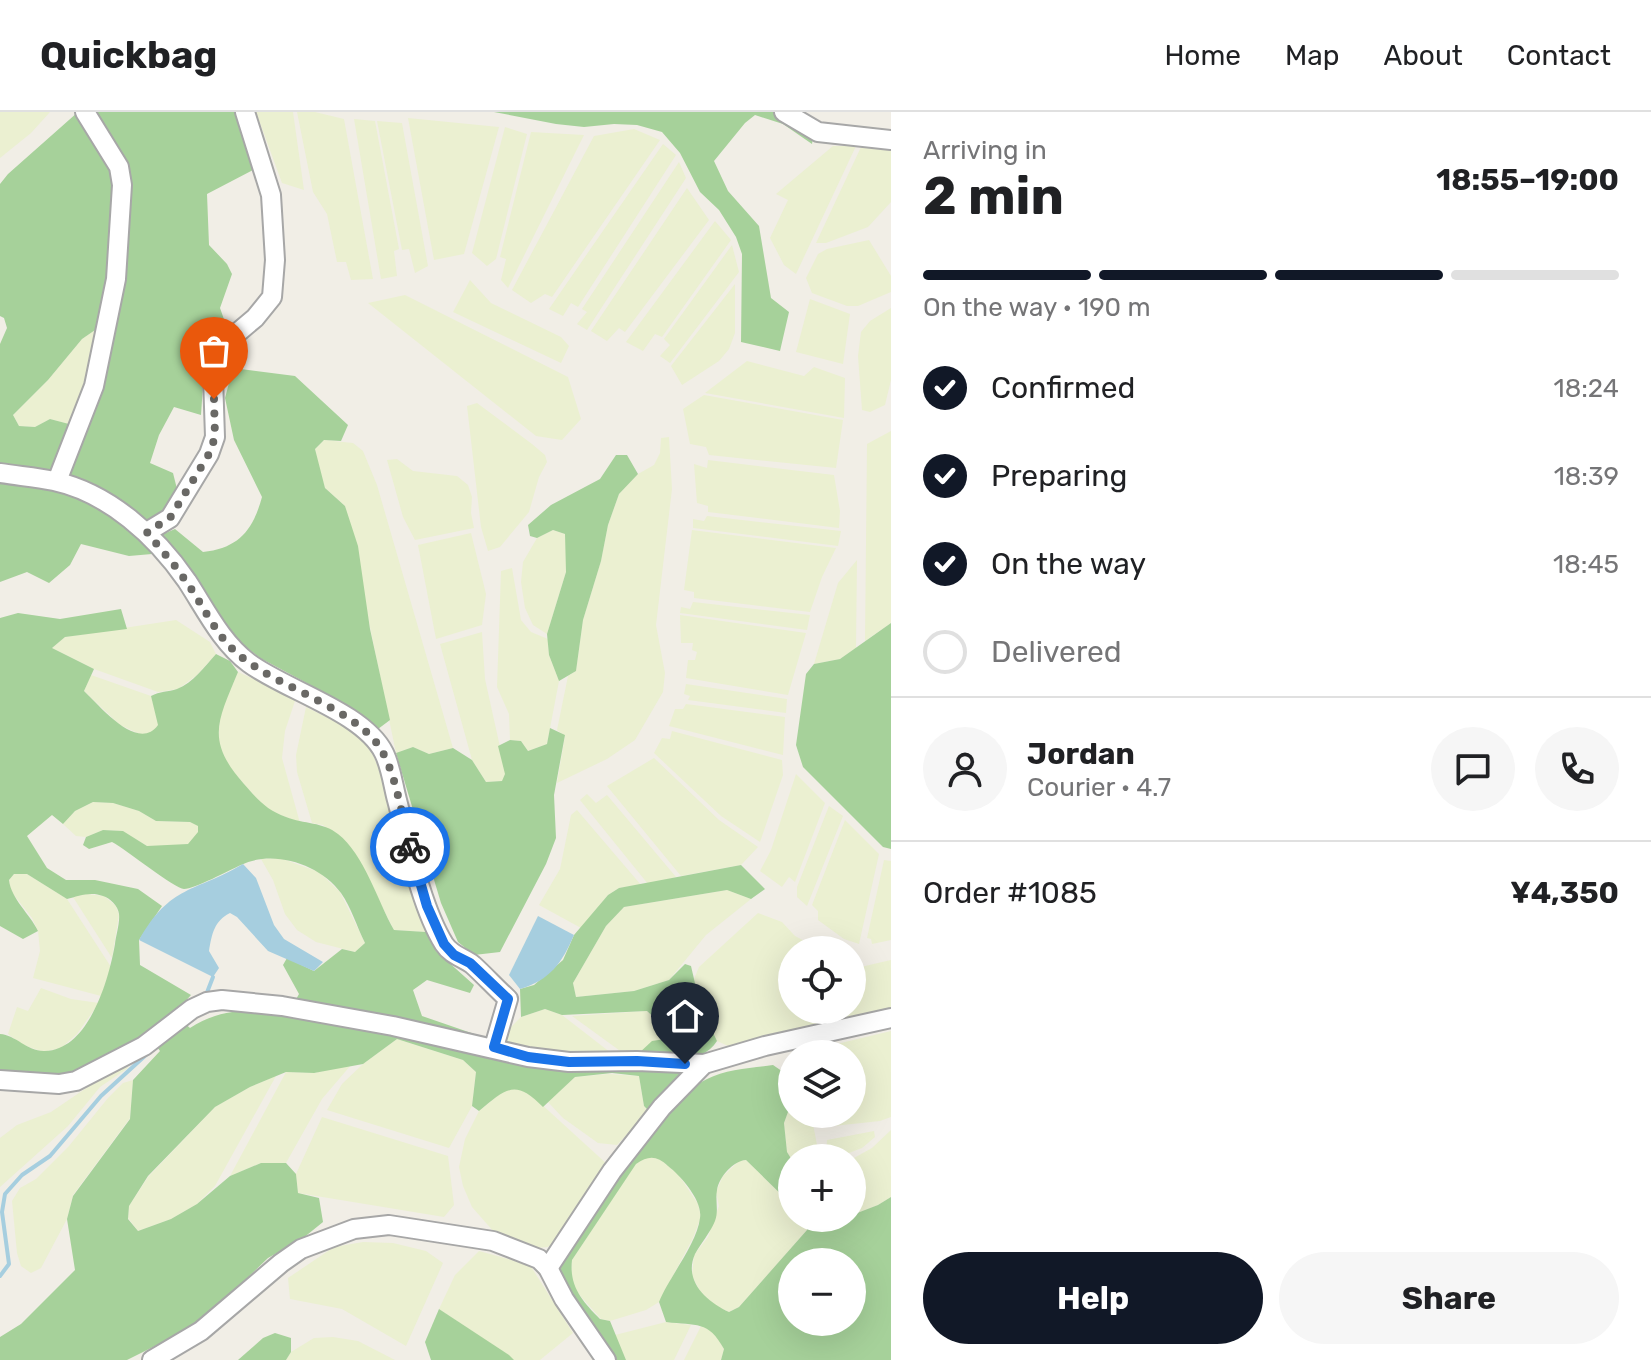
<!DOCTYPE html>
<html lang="en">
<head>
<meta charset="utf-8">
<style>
	:root { --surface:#fff; --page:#f6f6f6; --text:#202124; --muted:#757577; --line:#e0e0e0; --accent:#111827 }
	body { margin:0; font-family:Rubik,sans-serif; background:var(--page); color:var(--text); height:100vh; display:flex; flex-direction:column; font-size:30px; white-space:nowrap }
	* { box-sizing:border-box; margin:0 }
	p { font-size:26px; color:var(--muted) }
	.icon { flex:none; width:44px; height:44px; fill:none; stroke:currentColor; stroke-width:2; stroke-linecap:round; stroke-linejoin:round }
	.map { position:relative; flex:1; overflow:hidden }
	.details { display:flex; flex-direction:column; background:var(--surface); width:760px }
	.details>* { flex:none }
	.fabs { position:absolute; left:778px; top:824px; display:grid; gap:16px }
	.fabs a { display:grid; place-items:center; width:88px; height:88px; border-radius:50%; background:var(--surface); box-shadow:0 8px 32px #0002; font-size:40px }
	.pin { position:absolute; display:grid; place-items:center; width:68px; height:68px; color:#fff; margin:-82px -34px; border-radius:50% 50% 50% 0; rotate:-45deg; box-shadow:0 0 8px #0007 }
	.pin .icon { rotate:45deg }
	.courier { position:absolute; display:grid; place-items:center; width:80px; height:80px; margin:-40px; border:6px solid #1a73e8; border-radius:50%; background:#fff; color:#222; box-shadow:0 2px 10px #0007 }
	.head em { font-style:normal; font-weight:700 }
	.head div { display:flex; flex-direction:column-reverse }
	.head { display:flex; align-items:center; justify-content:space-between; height:136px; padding:0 32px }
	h1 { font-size:52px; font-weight:700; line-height:60px }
	.bar { display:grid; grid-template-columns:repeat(4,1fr); gap:12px 8px; align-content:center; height:96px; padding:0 32px }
	.bar i { height:10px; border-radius:6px; background:var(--line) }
	.bar .active { background:var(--accent) }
	.bar p { grid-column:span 4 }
	.line { display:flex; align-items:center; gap:20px; padding:0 32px; border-top:2px solid var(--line) }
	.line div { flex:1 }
	.round { display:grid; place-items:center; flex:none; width:84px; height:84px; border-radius:42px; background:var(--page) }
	ol { padding:0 32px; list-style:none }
	li { display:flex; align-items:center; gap:24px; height:88px }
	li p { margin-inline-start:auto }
	li .icon { padding:8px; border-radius:50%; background:var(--accent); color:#fff; stroke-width:4 }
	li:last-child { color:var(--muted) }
	li i { width:44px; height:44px; border:4px solid var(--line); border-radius:50% }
	.action { display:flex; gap:16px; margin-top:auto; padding:16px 32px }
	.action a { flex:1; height:92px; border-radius:48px; background:var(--accent); color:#fff; font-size:32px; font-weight:700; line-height:92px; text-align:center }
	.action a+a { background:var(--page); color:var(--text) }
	header { display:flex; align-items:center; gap:48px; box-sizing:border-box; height:112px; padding:0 40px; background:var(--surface); border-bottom:2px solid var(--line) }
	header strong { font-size:38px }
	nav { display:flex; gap:44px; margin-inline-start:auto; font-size:28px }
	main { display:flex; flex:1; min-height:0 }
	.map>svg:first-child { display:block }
	.farmland { fill:#ebf0d1 }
	.forest { fill:#a6d19a; fill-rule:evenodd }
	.water { fill:#a6cedf }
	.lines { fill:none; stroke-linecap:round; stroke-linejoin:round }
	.stream { stroke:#a6cedf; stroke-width:4 }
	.minor-casing { stroke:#a7a7a7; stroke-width:22 }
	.minor { stroke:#fff; stroke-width:18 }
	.done { stroke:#696865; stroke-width:8; stroke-dasharray:0 14.4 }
	.route { stroke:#1a73e8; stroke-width:10 }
</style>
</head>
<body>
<header>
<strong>Quickbag</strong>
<nav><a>Home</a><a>Map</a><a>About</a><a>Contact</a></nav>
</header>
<main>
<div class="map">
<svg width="891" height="1248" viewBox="0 0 891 1248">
	<rect width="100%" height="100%" fill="#f1eee6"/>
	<!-- farmland -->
	<g class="farmland">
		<path d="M0,0H50L31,21L0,46Z"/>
		<path d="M256,0H293L304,78L282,71Z"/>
		<path d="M297,0H315L344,7L373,167L351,168L346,150H337L327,102L313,80Z"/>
		<path d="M408,6L499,15L464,142L434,148Z"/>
		<path d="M354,7L375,9L399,137L394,139L397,164L381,167Z"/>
		<path d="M377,9L402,11L428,154L415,161L409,137L402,138Z"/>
		<path d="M505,15L527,22L496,147L487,154L472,141Z"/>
		<path d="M634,17L660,28L552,185L545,182L531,191L512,178L594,24Z"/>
		<path d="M531,20L584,23L508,176L501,168L506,147L500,145Z"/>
		<path d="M663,32L676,43L578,195L571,191L563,204L549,197Z"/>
		<path d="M833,34H856L796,162L784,153L770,126L788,88L776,82Z"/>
		<path d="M861,35L891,36V90L868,115L826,131H816Z"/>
		<path d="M679,50L686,66L587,218L577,212L587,200L582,197Z"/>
		<path d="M687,76L709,108L625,220L619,216L607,229L591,219Z"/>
		<path d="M715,109L731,128L662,225L655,222L643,239L626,230Z"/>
		<path d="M869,128L891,164V180L858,194H847L812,181L806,166L818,142L827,137Z"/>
		<path d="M732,133L739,160L670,251L660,244L670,233L664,227Z"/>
		<path d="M470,168L491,191L561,225L569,234L561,251L453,200Z"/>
		<path d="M735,172V221L729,237L719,249L682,273L671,254Z"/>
		<path d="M405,183L568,265L581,307L562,328L536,324L368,191Z"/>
		<path d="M810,187L850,202L843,252L796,240Z"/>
		<path d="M891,196V268L885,293L870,300L862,298L858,244L861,220L870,209Z"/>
		<path d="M98,216L86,267L68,312L50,307L35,315L19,314L13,303L48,268L82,227Z"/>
		<path d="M747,249L804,264L814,255L845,266L844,306L705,281Z"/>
		<path d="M704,283L843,308L836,356L709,343L706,335L690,332L683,297Z"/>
		<path d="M477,291L532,332L545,343L547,350L539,365L529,400L500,435L488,439L481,415L467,294Z"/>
		<path d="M891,319V511L865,529L867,332Z"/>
		<path d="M669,325L672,377L656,513L665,561L663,580L635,628L607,647L557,671L565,624L557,618L568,564L576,559L583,508L601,449L608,413L619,382L638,362L654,353L660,341L661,326Z"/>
		<path d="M324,328L353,331L363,339L377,373L453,636L429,642L413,635L396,641L345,394L325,376L319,356L315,337Z"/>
		<path d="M397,347L413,359L457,364L468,373L472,385L471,401L474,416L415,428L403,405L387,348Z"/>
		<path d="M708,348L834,363L840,399L839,416L708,400V394L697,391L694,352L707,356Z"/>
		<path d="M707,404L841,419L838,434L693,416V407L704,409Z"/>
		<path d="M553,418L565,422L567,437L566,460L547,522L533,513L525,496L521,470L523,450L537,426Z"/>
		<path d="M692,418L836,436L822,465L810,500L694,486V480L684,478Z"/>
		<path d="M471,421L486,482L482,513L436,527L418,433Z"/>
		<path d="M857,448L856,536L840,547L814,552L838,471Z"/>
		<path d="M512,456L521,508L531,520L548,527L549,543L559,569L547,632L528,639L521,629L510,628L509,602L497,575L501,459Z"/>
		<path d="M693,490L810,503L807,518L680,501L681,495L690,497Z"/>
		<path d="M680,503L806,521L788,583L686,566L688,548H695L697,540L692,538L693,531H681Z"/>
		<path d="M176,508L210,530L216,542L197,563L178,577L158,580L94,557L52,536L65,525Z"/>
		<path d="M482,520L485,567L506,662L503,669L486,670L472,648L440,532Z"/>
		<path d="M238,560L296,586L285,619L282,646L300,711L266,697L229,655L218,631L220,602Z"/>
		<path d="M91,563L151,584L159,613L154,620L142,623L120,613L84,579Z"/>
		<path d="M686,572L787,587L786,601L688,588L690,584L684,582Z"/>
		<path d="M686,592L785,605L783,643L669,614L675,597H683Z"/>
		<path d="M306,595L354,619L370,636L386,674L426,820L394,818L353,738L323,713L312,711L297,660L296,643Z"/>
		<path d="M672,619L782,648L783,663L760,730L721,704L654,641L662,626L670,627Z"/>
		<path d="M654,646L719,708L758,735L741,753L681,764L607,674Z"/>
		<path d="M796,662L825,691L795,770L789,765L782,775L760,759L771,738Z"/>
		<path d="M587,682L596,691L607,683L676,765L648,772L580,688Z"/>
		<path d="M93,690L113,691L139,699L156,709L190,710L199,714V720L189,732L162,735L147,734L122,719L103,718L86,725L76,724L63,712L75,699Z"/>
		<path d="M829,694L843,704L807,794L797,785V775Z"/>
		<path d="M577,698L641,773L619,776L608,783L581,816L539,793L560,757L571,703Z"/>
		<path d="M845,708L879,742L859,832L844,827L818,808V799L812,793Z"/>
		<path d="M280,746L319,760L340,780L365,831L355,840L316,830L297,818L285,802L273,768L261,747Z"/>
		<path d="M884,748L891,749V828L872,832L871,827L867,826Z"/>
		<path d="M14,762H27L67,787L111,855L101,884L33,866L40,839L38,819L32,806L10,778L9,768Z"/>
		<path d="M727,778L751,787L706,823L669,868L634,879L576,885L573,871L606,814L624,795Z"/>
		<path d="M87,782L104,784L116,794L119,803L112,846L73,785Z"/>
		<path d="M758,801L782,810L795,824L821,838H792V898H822L817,912L728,934L717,929L700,893L694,867L699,855Z"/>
		<path d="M891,848V896L834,908V898H852V857Z"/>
		<path d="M41,876L71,887L99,891L77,922L61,936L43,940L21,932L8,922L17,895L28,899Z"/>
		<path d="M545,897L562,903L615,944L512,935L504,931L507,919L521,905Z"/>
		<path d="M647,899L660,911L665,927L638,942L623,941L572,904Z"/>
		<path d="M891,919V1005L880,1009L824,1015L822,1002H852V942H795Z"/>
		<path d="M397,927L463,948L476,960L472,994L449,1036L327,998L342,972L363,952Z"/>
		<path d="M126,949L128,956L100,975L68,1014L0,1075V1026L17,1013L51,1000Z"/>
		<path d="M351,953L322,987L286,1051H261L230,1064L286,960L314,961Z"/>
		<path d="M608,962L639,964L644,994L649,999L617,1033L598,1031L563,1006L548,990L575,965Z"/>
		<path d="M276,964L215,1074L197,1092L171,1107L138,1119L128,1106L129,1094L148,1065L215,995L250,975Z"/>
		<path d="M133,968L130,1006L73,1083L67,1107L41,1156L31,1161L21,1154L17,1141L12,1089L20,1076L36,1067L69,1034L108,986L123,971Z"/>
		<path d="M514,975L527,979L608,1053L561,1125L548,1135L535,1136L494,1120L472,1095L463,1074L459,1055L465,1027L479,999L501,981Z"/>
		<path d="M792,989V1002H811L819,1043L792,1048L787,1040L784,1011Z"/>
		<path d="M322,1005L448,1044L454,1093L444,1105L298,1081L296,1062Z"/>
		<path d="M891,1018V1085L878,1093L852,1103V1047L872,1036Z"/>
		<path d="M874,1019L875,1025L862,1036L849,1041L826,1039L827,1028Z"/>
		<path d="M650,1044L660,1047L678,1062L698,1092L701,1105L693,1126L659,1190L646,1198L610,1209L601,1207L576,1179L571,1163L572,1148L636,1051Z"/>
		<path d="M746,1048L792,1093V1106H805L808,1109L807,1118L739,1195L729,1200L714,1193L700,1179L692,1164L694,1143L708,1125L719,1094L716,1080L723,1064L739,1049Z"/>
		<path d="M363,1130L393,1131L426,1139L443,1151L406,1234L342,1197L290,1187L288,1166L334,1135Z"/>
		<path d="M479,1139L530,1153L573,1221L540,1248H514L439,1197L455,1163Z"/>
		<path d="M666,1210L691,1213L674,1248H626L615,1223Z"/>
		<path d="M701,1214L707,1215L715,1221L724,1237L721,1248H684Z"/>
		<path d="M333,1225L358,1229L395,1248H286L291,1240L314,1226Z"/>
	</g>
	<!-- forest -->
	<g class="forest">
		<path d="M78,0H238L253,58L207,82L209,133L227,152L232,162L220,196L226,213L206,229L201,303L174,295L159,323L150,351L173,361L178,381L164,401L135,418L152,442L129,444L81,432L70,453L49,471L27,460L0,470V232L7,216L4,206L0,204V72L8,62ZM98,216L84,316L50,307L35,315L19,314L13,303L48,268L82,227Z"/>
		<path d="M494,0H776L813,25L812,32L783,12L755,3L745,11L714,49L728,79L759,114L771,186L789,200L780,239L741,230L742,142L736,125L719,98L700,80L680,41L662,20L637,13L614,12L584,15L556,12Z"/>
		<path d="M233,256L295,264L348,313L341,329L324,328L315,337L325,376L345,394L358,434L370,517L390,608L378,617L329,583L260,546L237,528L215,505L161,423L175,417L203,440C239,436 253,418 262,385L234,328L225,286Z"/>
		<path d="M616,343H627L638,362L619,382L608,413L601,449L583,508L576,559L559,569L549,543L547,522L566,460L565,422L553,418L537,426L530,424L528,413L551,393L600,367Z"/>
		<path d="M121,497L127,517L65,525L52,536L94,557L84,579C100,594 138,641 158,613L151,584C160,579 168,580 177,577C193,571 205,554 216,542L230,549L238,560C218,609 205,628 244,672C258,688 267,698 286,705C304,712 323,710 338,722C364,742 378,790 394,818L426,820L436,839L474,873L470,881L427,868L413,878L422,904L483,925L478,938L680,959L681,966L649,999L644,994L639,964L612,961L575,965L543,995C515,967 507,976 479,999L472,994L476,960L463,948L397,927L363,952L314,961L286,960L250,975L215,995L148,1064L129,1094L128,1107L138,1119L171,1107L197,1092L230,1064L261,1051H286L296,1062L298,1081L319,1086L323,1110L302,1127L268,1146L209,1203L179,1222L127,1248H0V1225L21,1212L75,1158L67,1107L73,1084L130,1007L133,968L160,939L149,924L75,963L34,966L0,961V922C16,923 28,940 45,939C89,938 109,867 115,832C116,823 120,811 119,802C118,794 110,786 103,784C91,779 78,784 67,787L27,762H14L9,768C11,787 30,802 38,819L23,827L0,814V506L18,501L60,507ZM93,690L113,691L139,699L156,709L190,710L198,714V720L188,732L147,734L123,719L103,718L86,725L83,733L89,737L112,730C127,738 175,777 184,777C194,777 230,758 241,753C273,737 320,752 341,781C351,795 357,815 365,831L355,840L342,837L314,859L287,846L283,853L299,882L289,900C254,897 220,896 190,916L174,902L191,883L140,853L139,828L162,794L138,777L95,768H66L47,756L27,724L52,703L63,712L75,699Z"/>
		<path d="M891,511V737L883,735L803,655L796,633L806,562L814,552L840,547Z"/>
		<path d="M550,616L565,623L554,683L556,726L546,752L500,840L474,843L458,830L441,791L396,641L413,635L429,642L453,636L472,648L486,670L502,669L505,662L498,634L510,628L521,629L528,639L547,632Z"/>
		<path d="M741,753L765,777L751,787L727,778L624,795L606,814L573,871L576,885L634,879L669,868L685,852L691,854L700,893L717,929C701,955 665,944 638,942L652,929L665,927L660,911L647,899L562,903L545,897L521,905L520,877L534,873L563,848L574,823L608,783L619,776Z"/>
		<path d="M773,953L792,966V989L784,1011L787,1040L792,1048V1093L746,1048C733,1049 719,1065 717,1078C715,1089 719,1098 715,1109C710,1121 701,1131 695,1142C683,1169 707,1190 729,1200L739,1195L807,1118L808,1109L805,1106H852V1103L878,1093L891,1085V1248H721L724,1237C708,1208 697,1214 666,1210L659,1190C669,1165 697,1132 700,1106C703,1089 681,1064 668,1054C657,1044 649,1043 636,1052L572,1148C569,1174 582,1189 600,1207L610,1209L626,1248H614L558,1164L563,1148C599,1092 647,998 707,967C726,957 752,956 773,953ZM792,1150H852V1210H792Z"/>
		<path d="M439,1197L509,1243L514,1248H431L425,1230Z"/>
		<path d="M275,1221L291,1226V1240L286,1248H238L263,1226Z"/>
	</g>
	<!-- water -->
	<g class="water">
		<path d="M243,752L256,766L274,813L284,827L323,850L314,859L268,839L237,805L230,801C214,809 212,822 209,839L219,856L213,865L139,828C171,772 194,781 243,752Z"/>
		<path d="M538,804L574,823C562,851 550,868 520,877L509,863Z"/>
	</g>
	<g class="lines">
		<!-- stream -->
		<g class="stream">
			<path d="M206,883L213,865"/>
			<path d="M0,1164L9,1152L2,1100L5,1082L22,1063L50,1044L101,984L147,942"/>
		</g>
		<defs>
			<g id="minor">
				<path d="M784,0L818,20L891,28"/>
				<path d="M0,361C18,364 36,365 54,369C109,381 156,424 187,469C206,498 221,530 249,551C285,578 364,600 384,641C391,655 393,673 397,688C408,730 421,795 444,832C452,844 463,845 473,853C485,864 496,876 508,887L494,935"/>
				<path d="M57,369L94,274L116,167L122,73L119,55L85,0"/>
				<path d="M147,420L170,406L209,342L215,325L213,265L217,242L223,233L255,206L272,185L275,148L271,83L245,0"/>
				<path d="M0,968L59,972L76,969L144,934L192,897L207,890L222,888L282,894L393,914L528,945L569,950L637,949L704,952"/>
				<path d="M548,1156L612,1059L662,995L704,952L765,934L891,906"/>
				<path d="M152,1248L201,1219L281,1151L301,1137L354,1117L389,1113L493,1129L539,1147L548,1156L564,1187L606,1248"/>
			</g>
		</defs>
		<!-- minor casing -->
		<use href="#minor" class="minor-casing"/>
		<!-- minor -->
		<use href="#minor" class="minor"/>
	</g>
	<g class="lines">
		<!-- done -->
		<path class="done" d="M214,287L215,325L209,342L170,406L147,420C159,436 174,451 185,468C203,492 215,523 238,542C275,575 362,598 383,641C397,667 402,706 410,735"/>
		<!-- route -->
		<path class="route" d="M410,735L427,794L444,832L454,843L470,851L508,887L494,935L528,945L569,950L637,949L685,952"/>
	</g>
</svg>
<div class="fabs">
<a><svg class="icon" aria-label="locate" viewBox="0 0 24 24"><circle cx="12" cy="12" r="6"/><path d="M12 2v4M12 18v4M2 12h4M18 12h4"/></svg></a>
<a><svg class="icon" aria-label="layers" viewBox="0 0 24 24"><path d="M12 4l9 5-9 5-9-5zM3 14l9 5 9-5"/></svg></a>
<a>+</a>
<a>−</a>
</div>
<div class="pin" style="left:214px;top:287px;background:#ea580c"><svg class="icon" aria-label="bag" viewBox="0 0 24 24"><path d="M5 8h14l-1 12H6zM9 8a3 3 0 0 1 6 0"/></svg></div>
<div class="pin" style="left:685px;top:952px;background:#1f2937"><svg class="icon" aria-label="home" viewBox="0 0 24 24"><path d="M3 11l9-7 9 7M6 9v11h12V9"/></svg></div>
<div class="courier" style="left:410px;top:735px"><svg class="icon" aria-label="bike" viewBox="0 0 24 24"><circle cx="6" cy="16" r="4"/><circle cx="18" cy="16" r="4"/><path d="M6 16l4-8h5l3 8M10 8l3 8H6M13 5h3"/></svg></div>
</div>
<section class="details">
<div class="head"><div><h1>2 min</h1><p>Arriving in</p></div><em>18:55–19:00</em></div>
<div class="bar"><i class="active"></i><i class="active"></i><i class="active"></i><i></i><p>On the way · 190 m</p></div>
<ol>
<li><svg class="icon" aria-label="check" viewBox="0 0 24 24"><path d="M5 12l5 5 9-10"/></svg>Confirmed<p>18:24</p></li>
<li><svg class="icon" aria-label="check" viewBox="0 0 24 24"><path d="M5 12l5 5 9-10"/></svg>Preparing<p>18:39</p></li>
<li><svg class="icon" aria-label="check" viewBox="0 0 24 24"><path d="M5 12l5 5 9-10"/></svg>On the way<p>18:45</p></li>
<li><i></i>Delivered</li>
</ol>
<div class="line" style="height:144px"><a class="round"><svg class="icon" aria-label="person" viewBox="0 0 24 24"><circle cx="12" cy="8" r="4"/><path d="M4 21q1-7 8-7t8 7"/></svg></a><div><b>Jordan</b><p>Courier · 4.7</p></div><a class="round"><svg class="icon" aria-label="chat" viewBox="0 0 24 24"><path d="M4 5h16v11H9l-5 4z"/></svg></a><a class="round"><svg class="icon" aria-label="phone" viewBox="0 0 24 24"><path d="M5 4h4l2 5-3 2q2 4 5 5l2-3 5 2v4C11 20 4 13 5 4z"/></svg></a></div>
<div class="line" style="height:104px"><div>Order #1085</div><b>¥4,350</b></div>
<div class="action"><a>Help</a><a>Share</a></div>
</section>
</main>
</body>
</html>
